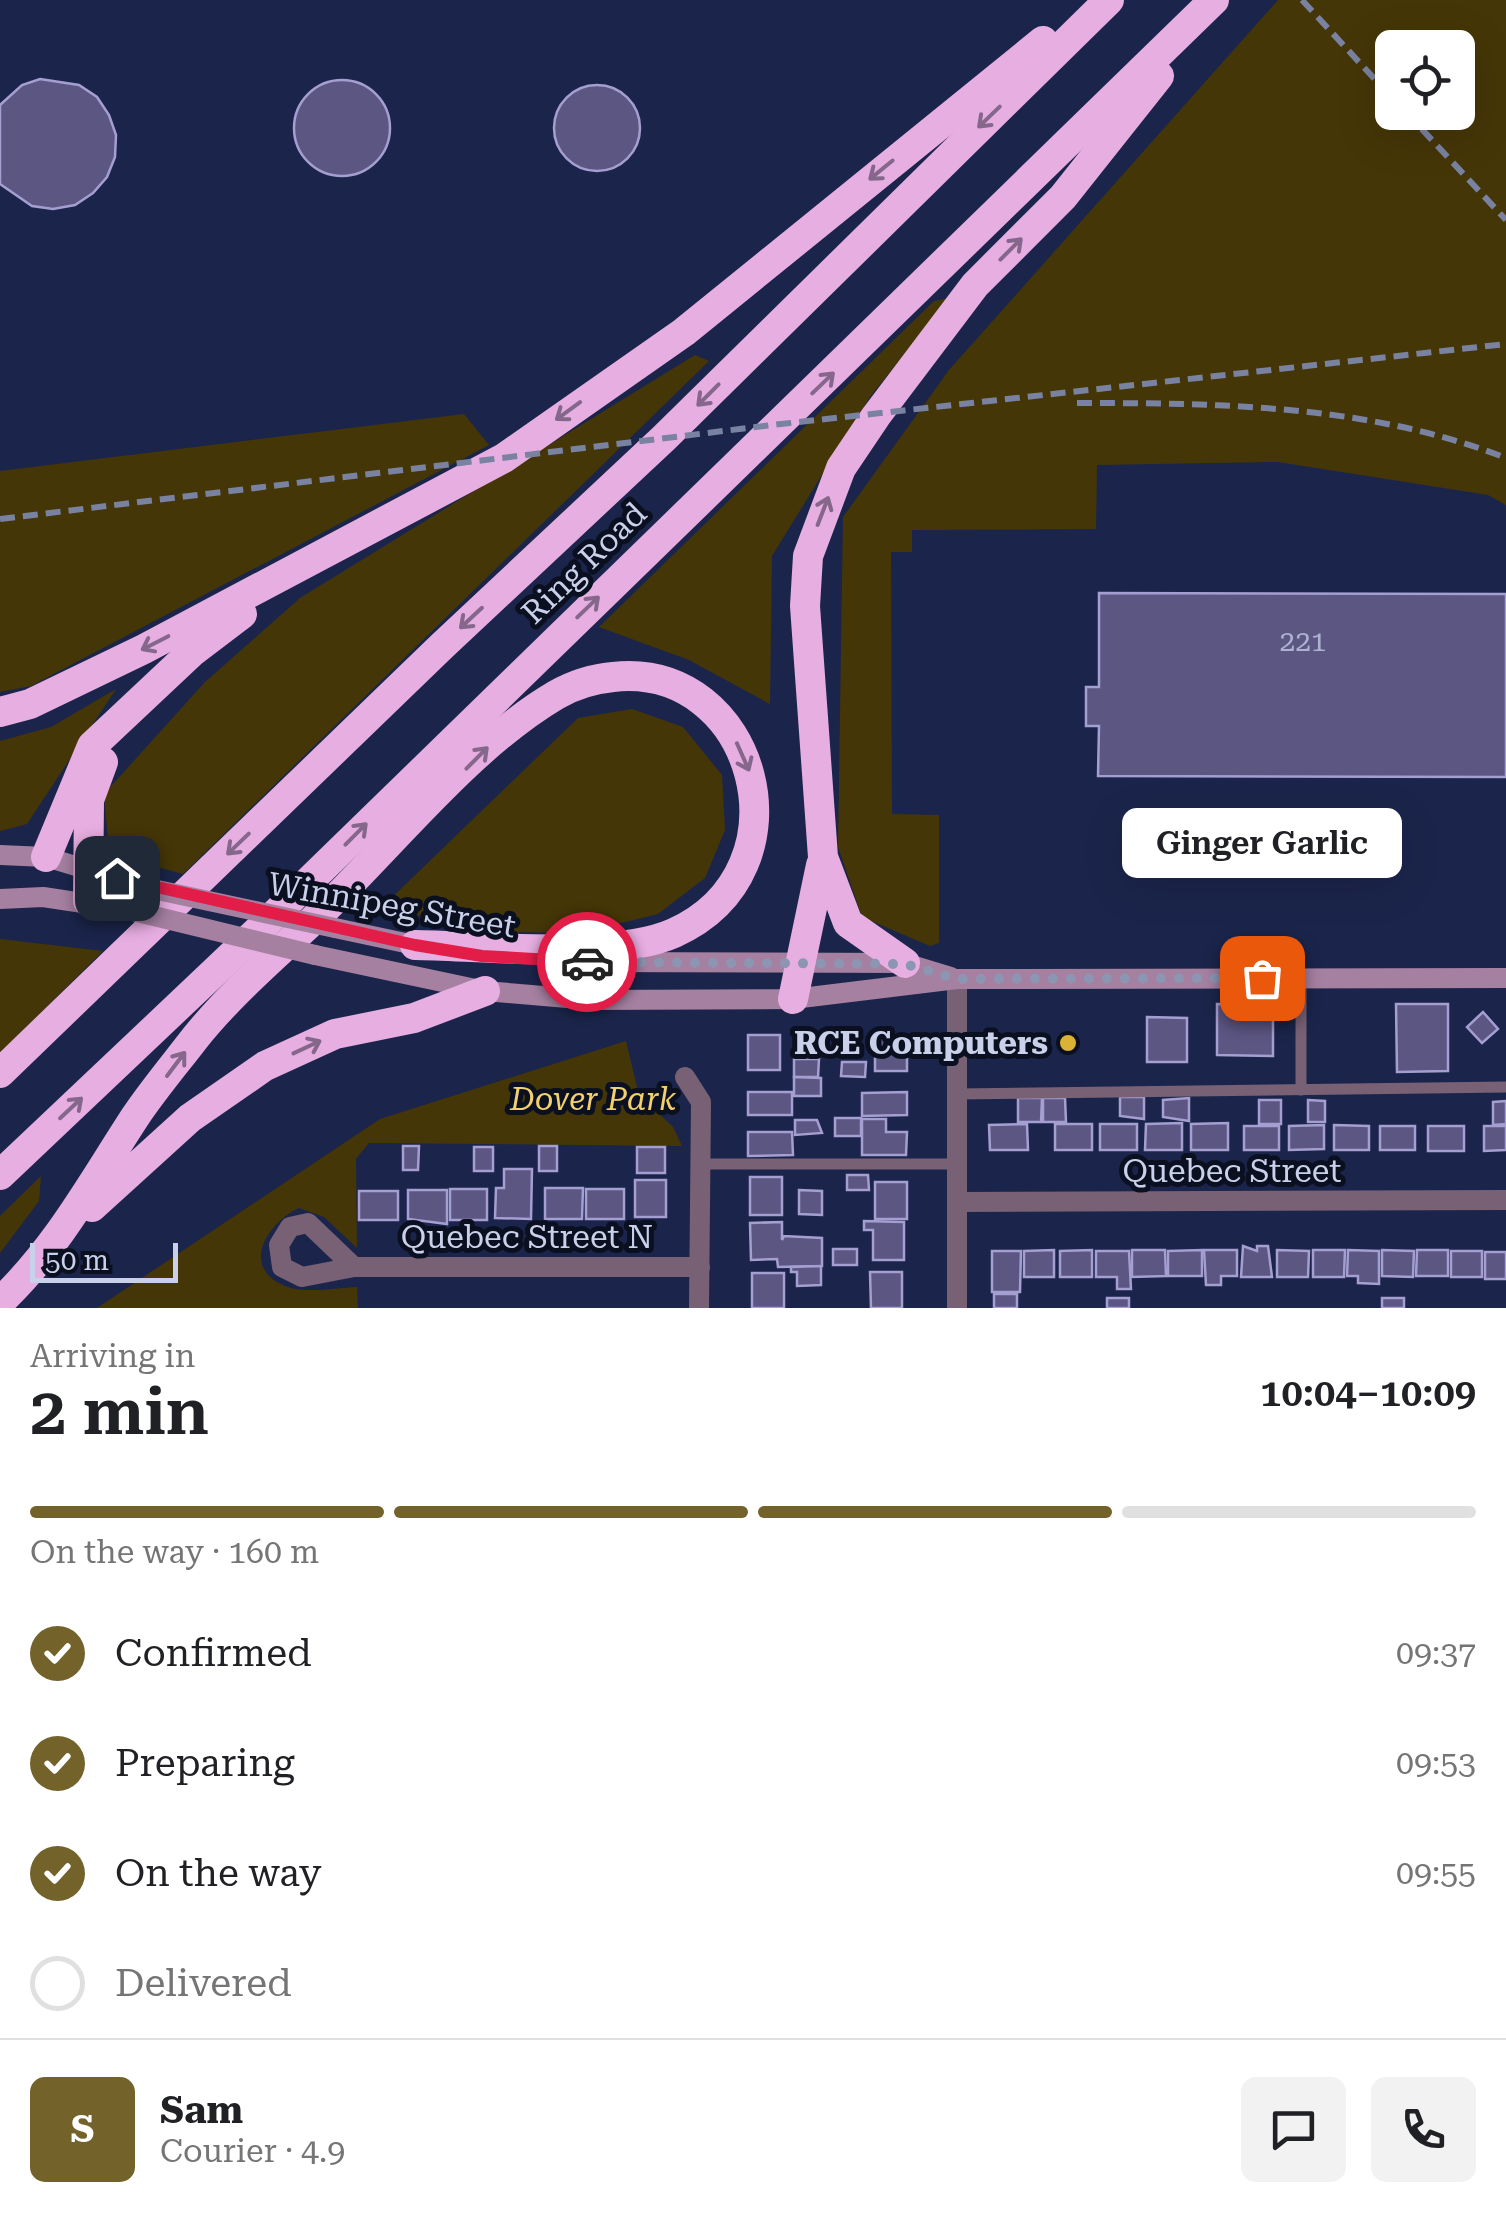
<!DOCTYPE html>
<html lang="en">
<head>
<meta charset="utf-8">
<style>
	:root { --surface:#fff; --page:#f2f2f2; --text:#202124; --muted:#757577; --line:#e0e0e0; --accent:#74622b }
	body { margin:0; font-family:"Roboto Serif",serif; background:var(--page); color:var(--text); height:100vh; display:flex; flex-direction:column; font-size:38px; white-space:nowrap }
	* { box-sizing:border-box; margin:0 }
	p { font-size:32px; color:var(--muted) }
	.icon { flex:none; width:55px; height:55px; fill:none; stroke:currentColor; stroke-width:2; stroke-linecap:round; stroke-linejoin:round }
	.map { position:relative; height:1308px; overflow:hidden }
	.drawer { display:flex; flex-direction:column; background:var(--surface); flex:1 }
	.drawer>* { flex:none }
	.fabs { position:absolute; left:1375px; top:30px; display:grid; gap:20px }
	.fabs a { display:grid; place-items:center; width:100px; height:100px; border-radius:15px; background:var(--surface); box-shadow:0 10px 40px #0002; font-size:50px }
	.scale { position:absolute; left:30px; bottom:25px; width:148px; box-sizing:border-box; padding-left:10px; border:5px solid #c9d1ea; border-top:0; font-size:28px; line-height:35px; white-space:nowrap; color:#c9d1ea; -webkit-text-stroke:8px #0b1021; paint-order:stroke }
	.pin { position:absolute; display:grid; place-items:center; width:85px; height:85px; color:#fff; margin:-42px; border-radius:20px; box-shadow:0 5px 15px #0006 }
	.courier { position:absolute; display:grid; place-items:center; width:100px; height:100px; margin:-50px; border:8px solid #e11d48; border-radius:50%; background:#fff; color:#222; box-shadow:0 2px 12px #0007 }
	.bubble { position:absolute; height:70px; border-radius:15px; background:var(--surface); box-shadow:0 10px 40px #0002; font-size:32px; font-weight:600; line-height:70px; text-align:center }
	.summary em { font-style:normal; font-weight:600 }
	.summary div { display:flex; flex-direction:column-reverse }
	.summary { display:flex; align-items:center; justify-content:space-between; height:170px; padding:0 30px }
	h1 { font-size:65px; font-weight:600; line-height:75px }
	.bar { display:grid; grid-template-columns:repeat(4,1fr); gap:15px 10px; align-content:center; height:120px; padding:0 30px }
	.bar i { height:12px; border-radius:8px; background:var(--line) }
	.bar .on { background:var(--accent) }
	.bar p { grid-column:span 4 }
	.line { display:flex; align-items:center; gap:25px; padding:0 30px; border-top:2px solid var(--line) }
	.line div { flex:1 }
	.round { display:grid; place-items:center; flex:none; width:105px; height:105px; border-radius:15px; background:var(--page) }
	ol { padding:0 30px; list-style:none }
	li { display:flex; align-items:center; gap:30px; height:110px }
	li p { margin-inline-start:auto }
	li .icon { padding:10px; border-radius:50%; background:var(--accent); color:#fff; stroke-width:4 }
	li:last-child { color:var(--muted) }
	li i { width:55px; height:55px; border:5px solid var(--line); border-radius:50% }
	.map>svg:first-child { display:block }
	.green { fill:#453607; fill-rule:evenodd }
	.building { fill:#5c5683; stroke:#a59fd1; stroke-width:2.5 }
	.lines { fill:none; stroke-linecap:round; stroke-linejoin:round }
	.lane { stroke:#786175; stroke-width:11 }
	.street { stroke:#786175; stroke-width:20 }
	.secondary { stroke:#a580a1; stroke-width:20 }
	.highway { stroke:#e7aee1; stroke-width:30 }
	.rail { stroke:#7982a1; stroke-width:6; stroke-dasharray:15 8; stroke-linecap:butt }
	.secondary-bridge { stroke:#a580a1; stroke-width:20 }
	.oneway { stroke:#84678b }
	.done { stroke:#8c95b2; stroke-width:10; stroke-dasharray:0 18 }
	.route { stroke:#e11d48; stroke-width:12 }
	.poi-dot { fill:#dbb233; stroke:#0b1021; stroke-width:4 }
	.labels { text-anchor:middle; stroke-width:10; stroke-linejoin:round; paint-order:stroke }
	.number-label { font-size:28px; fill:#aeb2d0 }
	.street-label { font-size:32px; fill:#c9d1ea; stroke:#0b1021 }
	.poi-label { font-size:32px; font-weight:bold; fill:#c9d1ea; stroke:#0b1021; text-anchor:end }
	.park-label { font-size:32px; font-style:italic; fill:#f3d06e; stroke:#0b1021 }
</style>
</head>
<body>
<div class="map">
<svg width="1506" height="1308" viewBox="0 0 1506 1308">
	<rect width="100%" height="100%" fill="#1b254b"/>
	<!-- green -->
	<g class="green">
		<path d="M1278,0H1506V505L1488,495L1278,462L1097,465L1096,529L912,530V552H891L892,814L939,815V943L930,946L862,917L838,847L843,517L949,370ZM1392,48H1458V112H1392Z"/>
		<path d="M949,298L870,397L772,556L770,704L689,660L599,627L934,301Z"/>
		<path d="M695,355L709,361L183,874L109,854L104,794L205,682L300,598Z"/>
		<path d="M464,414L489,445L31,686L0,692V471Z"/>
		<path d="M116,689L27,824L0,831V741L51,727Z"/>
		<path d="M632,709L683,727L722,775L725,830L705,878L658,914L581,933L504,932L381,908L578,718Z"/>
		<path d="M0,939L103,951L0,1053Z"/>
		<path d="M626,1041L639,1095L673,1127L682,1146L369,1143L356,1159L357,1248L324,1217L299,1208C268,1222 239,1267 285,1286C304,1294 336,1288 357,1287L358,1308H97L380,1119Z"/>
		<path d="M41,1176L39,1201L0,1253V1216Z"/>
	</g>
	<!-- building -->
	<g class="building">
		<path d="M40,79L79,85L97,97L109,115L116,135L115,157L107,177L93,193L75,205L53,209L32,206L0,184V105L22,85Z"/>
		<circle cx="342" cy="128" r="48"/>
		<circle cx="597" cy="128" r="43"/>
		<path d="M1099,593L1506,594V777L1098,776L1099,726H1086V687H1099Z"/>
		<path d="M1217,1004L1273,1005V1056L1217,1055Z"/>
		<path d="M1396,1004H1448V1071L1397,1072Z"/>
		<path d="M1483,1012L1498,1029L1482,1043L1467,1027Z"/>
		<path d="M1147,1017L1187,1018V1062H1147Z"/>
		<rect x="748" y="1035" width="32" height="35"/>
		<rect x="875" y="1035" width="32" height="36"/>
		<path d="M794,1059H819L818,1077H794Z"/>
		<path d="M842,1062H866L865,1077L841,1076Z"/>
		<path d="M794,1077L821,1078V1096H794Z"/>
		<rect x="748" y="1092" width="44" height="23"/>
		<path d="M907,1092V1115L862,1116V1093Z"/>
		<path d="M1120,1097H1144V1119L1120,1116Z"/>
		<path d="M1018,1098H1042L1041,1122H1018Z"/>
		<path d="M1043,1098H1065L1066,1122H1043Z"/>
		<path d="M1189,1098V1121L1163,1117V1100Z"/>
		<rect x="1259" y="1100" width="22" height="24"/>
		<path d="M1308,1100L1325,1101V1122H1308Z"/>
		<path d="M1506,1101V1124L1493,1125V1102Z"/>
		<rect x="835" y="1118" width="26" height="18"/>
		<path d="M862,1119H886V1132H907L906,1155H862Z"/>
		<path d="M795,1120H817L822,1133L795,1135Z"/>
		<path d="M1182,1123V1150H1145L1146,1124Z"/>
		<path d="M1228,1123V1150H1191V1124Z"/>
		<path d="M1027,1124L1028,1150H990L989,1125Z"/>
		<rect x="1055" y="1124" width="37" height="26"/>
		<rect x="1100" y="1124" width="37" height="26"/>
		<path d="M1324,1125V1149L1289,1150V1126Z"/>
		<path d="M1334,1125L1369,1126V1150H1334Z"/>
		<rect x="1244" y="1126" width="35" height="24"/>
		<rect x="1380" y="1126" width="35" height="24"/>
		<rect x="1428" y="1126" width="36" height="25"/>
		<path d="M1484,1126H1506V1150L1484,1151Z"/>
		<path d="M748,1132H792L793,1155L748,1156Z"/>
		<path d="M403,1146H419L418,1170H403Z"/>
		<rect x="539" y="1146" width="18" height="25"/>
		<rect x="474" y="1147" width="19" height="24"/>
		<rect x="637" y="1147" width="28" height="26"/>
		<path d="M504,1169H532L531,1219L495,1218L496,1188H504Z"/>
		<path d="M847,1175H868L869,1190H847Z"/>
		<rect x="750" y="1177" width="32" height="38"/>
		<rect x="635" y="1180" width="31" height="37"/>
		<rect x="875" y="1182" width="32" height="37"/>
		<path d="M545,1188H583L582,1219H545Z"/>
		<rect x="450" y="1189" width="37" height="31"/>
		<rect x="586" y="1189" width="38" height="30"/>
		<path d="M408,1190H447V1224L408,1219Z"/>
		<path d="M799,1190L822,1191V1215L799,1214Z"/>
		<rect x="359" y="1191" width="39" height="29"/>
		<path d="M864,1221L904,1222V1260H873V1230H864Z"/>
		<path d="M782,1222V1240L784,1236L822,1238V1266L778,1267L777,1259L751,1260L750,1223Z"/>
		<path d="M1243,1246L1257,1251V1246H1268L1272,1277H1241Z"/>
		<rect x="833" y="1249" width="24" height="16"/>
		<path d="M1054,1250V1277H1024V1251Z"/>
		<path d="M1092,1250V1277H1060V1251Z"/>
		<path d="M1132,1250H1165L1166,1276L1132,1277Z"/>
		<path d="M1202,1250V1276H1168V1251Z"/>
		<path d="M1204,1250H1237V1276H1221V1285H1206Z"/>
		<path d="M1277,1250L1309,1251L1308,1277H1277Z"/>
		<path d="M1313,1250H1345L1344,1277H1313Z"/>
		<path d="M1348,1250L1379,1251V1284L1358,1283V1276H1347Z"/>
		<path d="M1382,1250L1414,1251L1413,1277L1382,1276Z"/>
		<path d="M1417,1250H1448V1276H1416Z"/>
		<path d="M992,1251H1021L1020,1292H992Z"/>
		<path d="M1096,1251H1129L1131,1289H1117V1277H1096Z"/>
		<rect x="1451" y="1251" width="31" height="26"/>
		<rect x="1485" y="1252" width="21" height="27"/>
		<path d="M821,1266V1285L797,1286V1272H791V1267Z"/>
		<path d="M870,1272H902V1308H871Z"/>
		<rect x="752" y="1273" width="32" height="35"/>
		<rect x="994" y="1294" width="23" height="14"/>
		<rect x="1107" y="1298" width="22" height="10"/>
		<rect x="1382" y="1298" width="22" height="10"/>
	</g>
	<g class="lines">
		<!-- lane -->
		<g class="lane">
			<path d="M1301,979V1090"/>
			<path d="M957,1094L1506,1087"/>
			<path d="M701,1164H957"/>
		</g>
		<!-- street -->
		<g class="street">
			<path d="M957,979V1308"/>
			<path d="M685,1077L701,1102L699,1308"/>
			<path d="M957,1202L1506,1200"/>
			<path d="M354,1267L308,1223L290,1227L279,1245L282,1267L302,1277L354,1267H700"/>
		</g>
		<!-- secondary -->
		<g class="secondary">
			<path d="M0,855L46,857L148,888"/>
			<path d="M0,899L43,897L129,910"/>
			<path d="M335,928L424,947"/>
			<path d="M315,955L485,991L591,1000L793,999L957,979L1506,978"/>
			<path d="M587,962L905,963L951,977"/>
		</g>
		<!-- highway -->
		<g class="highway">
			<path d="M0,712L30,704L144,649L504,458L684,332L1043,41"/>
			<path d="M46,857L92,746L192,652L242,614"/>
			<path d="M88,901L89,800L103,762"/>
			<path d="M905,963L848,923L823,857L805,606L808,556L841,468L876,416L975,285L1063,197L1159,76"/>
			<path d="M793,999L821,865"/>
			<path d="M0,1073L442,646L664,438L1109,0"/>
			<path d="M0,1175L264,925L1214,0"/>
			<path d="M92,1207L190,1118L265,1066L335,1034L414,1018L485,991"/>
			<path d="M0,1302C57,1248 92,1183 135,1117C153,1090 175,1064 195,1038C234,989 287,946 331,903C400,835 473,744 556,695C575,684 592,679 613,677C756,661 814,870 674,933C614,960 483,946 415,945"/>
		</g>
		<!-- rail -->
		<g class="rail">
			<path d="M1302,0L1392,98"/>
			<path d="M1406,112L1506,220"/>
			<path d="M1077,403C1221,403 1371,405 1506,458"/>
			<path d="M0,519L781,424L1506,344"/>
		</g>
		<!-- secondary-bridge -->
		<g class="secondary-bridge">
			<path d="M148,888L335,928"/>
			<path d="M129,910L315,955"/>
		</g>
	</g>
	<!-- one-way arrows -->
	<defs><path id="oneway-shaft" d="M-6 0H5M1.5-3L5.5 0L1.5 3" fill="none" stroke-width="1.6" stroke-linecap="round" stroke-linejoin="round" transform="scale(2.5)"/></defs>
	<g class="oneway">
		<use href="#oneway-shaft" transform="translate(989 117) rotate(136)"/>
		<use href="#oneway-shaft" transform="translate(881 170) rotate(141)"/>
		<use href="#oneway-shaft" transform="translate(1011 249) rotate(-45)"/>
		<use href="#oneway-shaft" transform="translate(823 383) rotate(-44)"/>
		<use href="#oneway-shaft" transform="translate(708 395) rotate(135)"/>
		<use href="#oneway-shaft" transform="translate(568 411) rotate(144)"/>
		<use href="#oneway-shaft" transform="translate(823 511) rotate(-69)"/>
		<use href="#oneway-shaft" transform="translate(588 607) rotate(-44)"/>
		<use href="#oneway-shaft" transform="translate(471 618) rotate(137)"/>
		<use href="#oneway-shaft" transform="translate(155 643) rotate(153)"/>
		<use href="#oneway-shaft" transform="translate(743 757) rotate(66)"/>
		<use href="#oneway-shaft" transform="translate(477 758) rotate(-45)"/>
		<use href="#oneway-shaft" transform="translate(356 834) rotate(-45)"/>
		<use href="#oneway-shaft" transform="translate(238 844) rotate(136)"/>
		<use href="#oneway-shaft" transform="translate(307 1047) rotate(-25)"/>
		<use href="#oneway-shaft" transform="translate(176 1064) rotate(-53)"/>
		<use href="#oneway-shaft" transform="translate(71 1108) rotate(-43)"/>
	</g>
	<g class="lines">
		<!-- done -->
		<path class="done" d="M587,962L905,964L957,979L1262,978"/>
		<!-- route -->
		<path class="route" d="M117,878L415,945L482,956L587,962"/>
	</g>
	<!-- markers -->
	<circle class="poi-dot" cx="1068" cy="1043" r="10"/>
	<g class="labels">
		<!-- number labels -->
		<g class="number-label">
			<text x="1303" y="651">221</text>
		</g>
		<!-- street labels -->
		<g class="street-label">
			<text transform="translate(584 563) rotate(-44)" y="11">Ring Road</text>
			<text transform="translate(392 905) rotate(10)" y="11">Winnipeg Street</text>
			<text x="1232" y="1182">Quebec Street</text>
			<text x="527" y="1248">Quebec Street N</text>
		</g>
		<!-- poi labels -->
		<g class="poi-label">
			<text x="1048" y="1054">RCE Computers</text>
		</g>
		<!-- park labels -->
		<g class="park-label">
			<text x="593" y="1110">Dover Park</text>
		</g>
	</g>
</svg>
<div class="fabs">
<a><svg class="icon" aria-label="locate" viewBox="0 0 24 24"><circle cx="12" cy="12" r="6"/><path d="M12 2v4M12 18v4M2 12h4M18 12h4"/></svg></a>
</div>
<div class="scale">50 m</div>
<div class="pin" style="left:1262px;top:978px;background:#ea580c"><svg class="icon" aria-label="bag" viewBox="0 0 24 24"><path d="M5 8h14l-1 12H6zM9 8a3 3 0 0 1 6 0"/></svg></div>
<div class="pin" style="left:117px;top:878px;background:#1f2937"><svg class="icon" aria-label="home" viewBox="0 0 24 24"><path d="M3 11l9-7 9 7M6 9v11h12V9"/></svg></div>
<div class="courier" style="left:587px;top:962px"><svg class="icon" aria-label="car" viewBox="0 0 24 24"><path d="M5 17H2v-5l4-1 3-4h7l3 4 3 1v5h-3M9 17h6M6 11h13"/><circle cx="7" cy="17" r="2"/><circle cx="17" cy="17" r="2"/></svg></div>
<div class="bubble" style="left:1122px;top:808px;width:280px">Ginger Garlic</div>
</div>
<section class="drawer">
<div class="summary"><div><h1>2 min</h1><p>Arriving in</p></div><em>10:04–10:09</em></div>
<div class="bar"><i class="on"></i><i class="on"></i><i class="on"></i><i></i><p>On the way · 160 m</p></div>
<ol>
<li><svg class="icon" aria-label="check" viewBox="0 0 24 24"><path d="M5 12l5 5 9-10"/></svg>Confirmed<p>09:37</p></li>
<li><svg class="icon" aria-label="check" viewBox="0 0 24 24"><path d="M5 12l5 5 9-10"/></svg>Preparing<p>09:53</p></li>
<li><svg class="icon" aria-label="check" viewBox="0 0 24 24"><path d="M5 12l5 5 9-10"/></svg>On the way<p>09:55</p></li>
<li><i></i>Delivered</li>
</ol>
<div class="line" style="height:180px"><b class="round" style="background:var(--accent);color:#fff">S</b><div><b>Sam</b><p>Courier · 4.9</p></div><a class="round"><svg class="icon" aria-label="chat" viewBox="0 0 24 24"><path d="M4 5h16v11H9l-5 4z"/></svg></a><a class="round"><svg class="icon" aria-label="phone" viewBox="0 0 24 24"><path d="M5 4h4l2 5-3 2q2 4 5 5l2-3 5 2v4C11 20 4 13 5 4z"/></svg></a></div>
</section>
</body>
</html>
